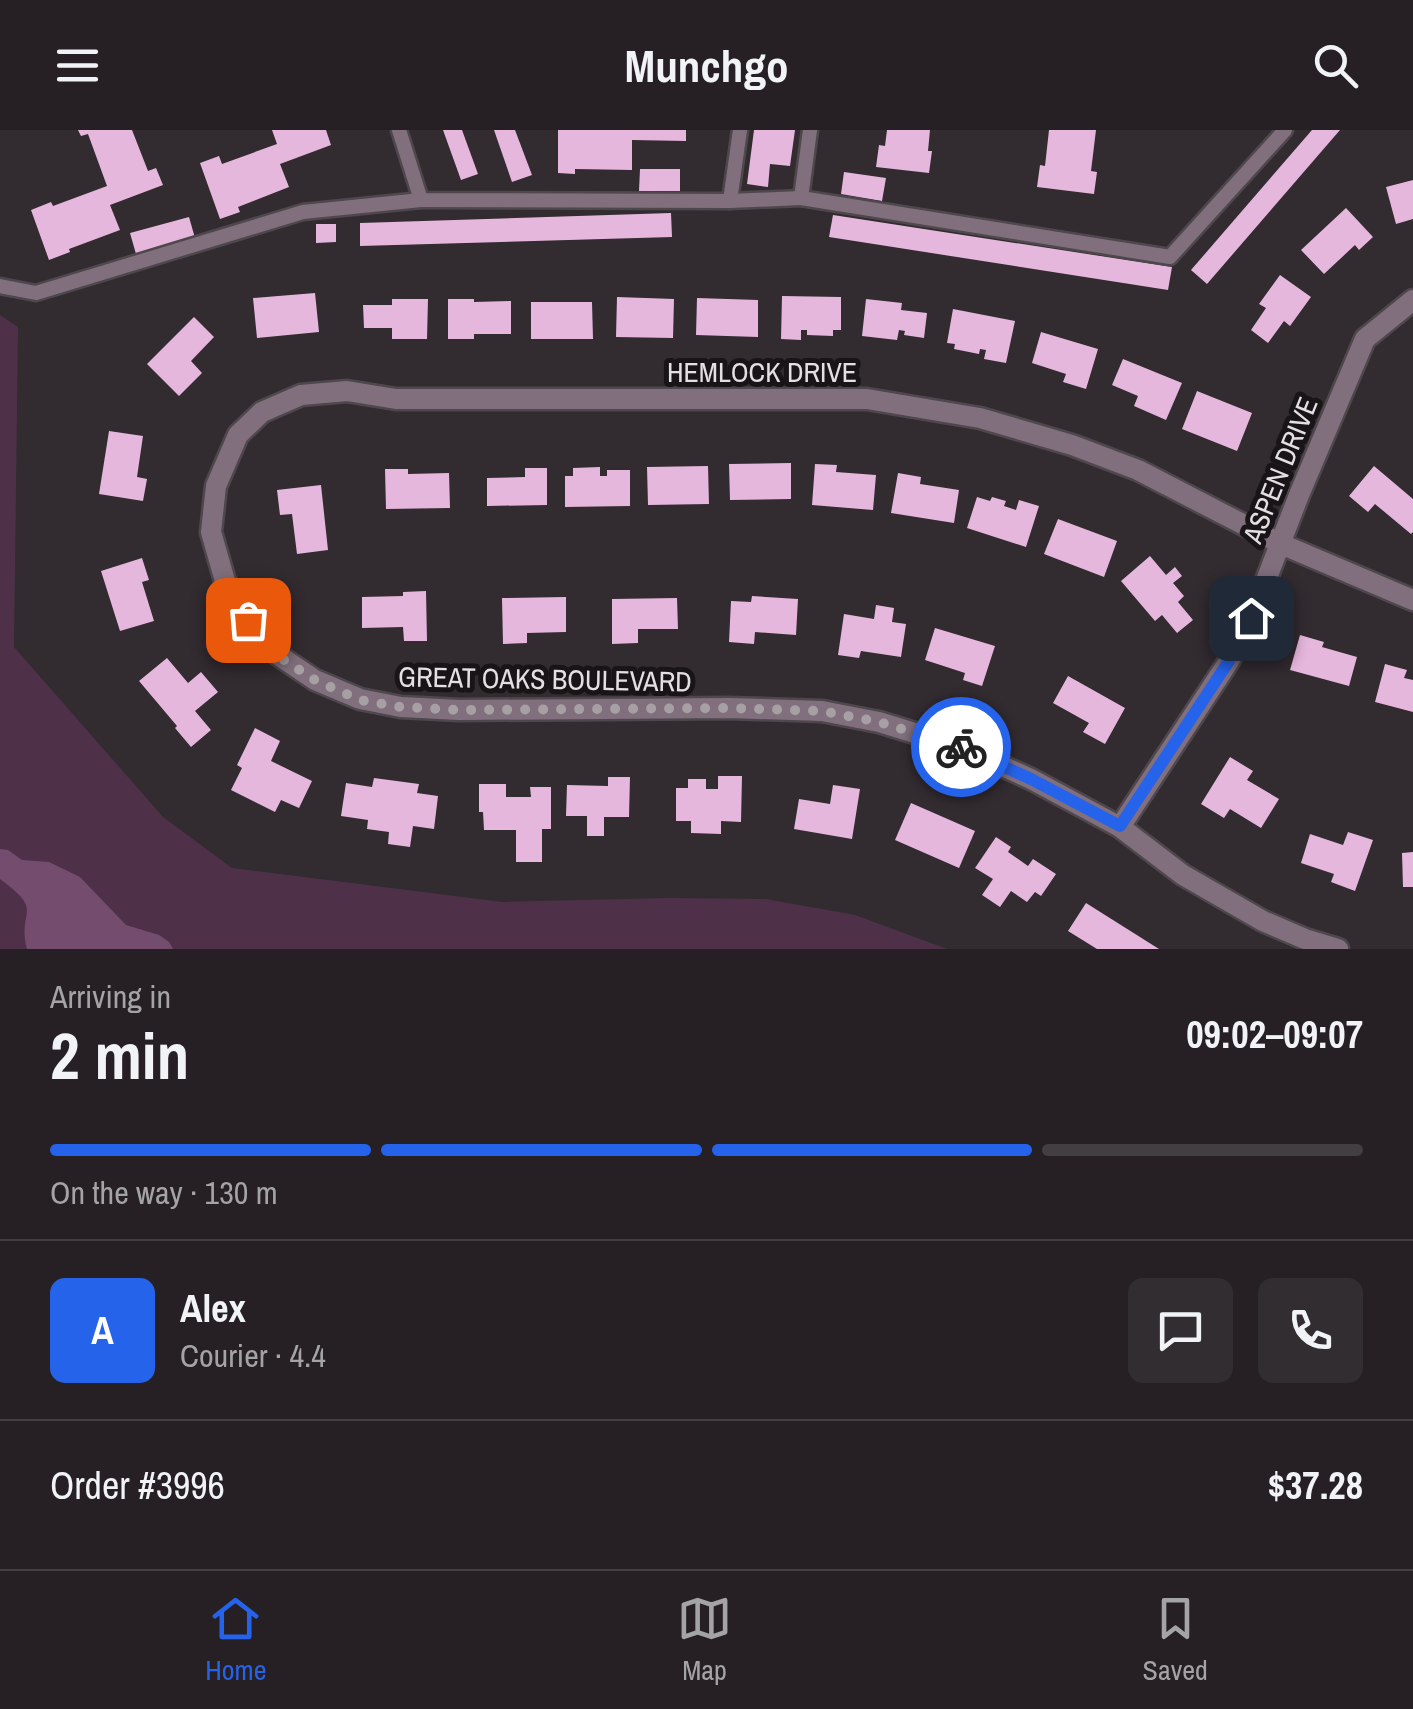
<!DOCTYPE html>
<html lang="en">
<head>
<meta charset="utf-8">
<style>
	:root { --surface:#262024; --page:#322d31; --text:#f1f3f6; --muted:#a4a3a6; --line:#423e41; --accent:#2563eb }
	body { margin:0; font-family:"Archivo Narrow",sans-serif; background:var(--page); color:var(--text); height:100vh; display:flex; flex-direction:column; font-size:38px; white-space:nowrap }
	* { box-sizing:border-box; margin:0 }
	p { font-size:32px; color:var(--muted) }
	.icon { flex:none; width:55px; height:55px; fill:none; stroke:currentColor; stroke-width:2; stroke-linecap:round; stroke-linejoin:round }
	.map { position:relative; height:819px; overflow:hidden }
	.sheet { display:flex; flex-direction:column; background:var(--surface); flex:1 }
	.sheet>* { flex:none }
	.pin { position:absolute; display:grid; place-items:center; width:85px; height:85px; color:#fff; margin:-42px; border-radius:20px; box-shadow:0 5px 15px #0006 }
	.courier { position:absolute; display:grid; place-items:center; width:100px; height:100px; margin:-50px; border:8px solid #2563eb; border-radius:50%; background:#fff; color:#222; box-shadow:0 2px 12px #0007 }
	.summary em { font-style:normal; font-weight:700 }
	.summary div { display:flex; flex-direction:column-reverse }
	.summary { display:flex; align-items:center; justify-content:space-between; height:170px; padding:0 50px }
	h1 { font-size:65px; font-weight:700; line-height:75px }
	.bar { display:grid; grid-template-columns:repeat(4,1fr); gap:15px 10px; align-content:center; height:120px; padding:0 50px }
	.bar i { height:12px; border-radius:8px; background:var(--line) }
	.bar .active { background:var(--accent) }
	.bar p { grid-column:span 4 }
	.line { display:flex; align-items:center; gap:25px; padding:0 50px; border-top:2px solid var(--line) }
	.line div { flex:1 }
	.round { display:grid; place-items:center; flex:none; width:105px; height:105px; border-radius:15px; background:var(--page) }
	header { display:flex; justify-content:space-between; align-items:center; height:130px; padding:0 50px; background:var(--surface); font-size:45px; font-weight:700 }
	.tabs { display:flex; justify-content:space-around; align-items:center; height:140px; border-top:2px solid var(--line); background:var(--surface); font-size:28px; color:var(--muted) }
	.tabs a { display:grid; justify-items:center; gap:5px }
	.tabs .active { color:var(--accent) }
	.map>svg:first-child { display:block }
	.green { fill:#4e3149 }
	.water { fill:#744c6e }
	.building { fill:#e6b7dd }
	.lines { fill:none; stroke-linecap:round; stroke-linejoin:round }
	.lane-casing { stroke:#4e484d; stroke-width:19 }
	.street-casing { stroke:#4e484d; stroke-width:25 }
	.lane { stroke:#826f7e; stroke-width:14 }
	.street { stroke:#826f7e; stroke-width:20 }
	.done { stroke:#a6a0a4; stroke-width:10; stroke-dasharray:0 18 }
	.route { stroke:#2563eb; stroke-width:12 }
	.labels { text-anchor:middle; stroke-width:10; stroke-linejoin:round; paint-order:stroke }
	.street-label { font-size:28px; fill:#e4dfe3; stroke:#181417 }
</style>
</head>
<body>
<header><svg class="icon" aria-label="menu" viewBox="0 0 24 24"><path d="M4 6h16M4 12h16M4 18h16"/></svg>Munchgo<svg class="icon" aria-label="search" viewBox="0 0 24 24"><circle cx="10" cy="10" r="6"/><path d="M15 15l6 6"/></svg></header>
<div class="map">
<svg width="1413" height="819" viewBox="0 0 1413 819">
	<rect width="100%" height="100%" fill="#322b30"/>
	<!-- green -->
	<path class="green" d="M0,185L18,197L14,517L163,687L232,738L502,772L667,768L766,769L855,785L947,819H0Z"/>
	<!-- water -->
	<path class="water" d="M0,719L8,720L22,730L49,732L80,747L126,795L159,805L169,812L173,819H27C17,778 46,783 0,749Z"/>
	<!-- building -->
	<g class="building">
		<path d="M78,0H132L148,41L156,38L163,55L110,75L120,100L69,119L70,122L49,130L31,80L51,72L53,76L107,56L88,4L81,6Z"/>
		<path d="M272,0H326L331,15L280,34L289,57L238,77L240,82L220,89L200,33L219,26L222,34L277,14Z"/>
		<path d="M443,0H462L478,44L461,50Z"/>
		<path d="M494,0H515L532,45L512,52Z"/>
		<path d="M558,0H686V11L632,10V40L575,39V44L558,43Z"/>
		<path d="M754,0H795L790,36L770,34L768,57L747,54Z"/>
		<path d="M887,0H930L928,21H932L929,43L876,37L879,15L885,16Z"/>
		<path d="M1049,0H1096L1091,41L1097,42L1094,64L1037,57L1040,35L1045,36Z"/>
		<path d="M1312,0H1340L1207,154L1191,140Z"/>
		<path d="M640,39H680V61H639Z"/>
		<path d="M844,42L886,48L882,71L841,64Z"/>
		<path d="M1413,50V89L1396,94L1386,57Z"/>
		<path d="M1346,78L1373,107L1359,120L1355,115L1324,144L1301,120Z"/>
		<path d="M671,83L672,107L360,116V93Z"/>
		<path d="M833,85L1172,137L1168,160L829,107Z"/>
		<path d="M189,87L195,108L136,124L130,103Z"/>
		<path d="M316,94H336V112L316,113Z"/>
		<path d="M1280,145L1311,167L1290,196L1284,191L1268,213L1251,200L1266,178L1259,174Z"/>
		<path d="M315,163L319,202L257,208L253,168Z"/>
		<path d="M782,166L841,167V200H833V206L807,205V200H801V210L781,209Z"/>
		<path d="M617,167L674,169L673,208L616,207Z"/>
		<path d="M697,168L758,170V207L696,205Z"/>
		<path d="M392,169H428L427,209H392V198H364L363,175H392Z"/>
		<path d="M448,169H474V172L511,171V204H474V209H448Z"/>
		<path d="M866,169L902,173L901,180L927,183L924,208L904,205L905,201L899,200L897,210L862,206Z"/>
		<path d="M531,172H592L593,209H531Z"/>
		<path d="M953,179L1015,191L1006,233L984,229L986,220L980,219L979,224L954,219L955,214L947,213Z"/>
		<path d="M194,187L214,207L191,231L202,243L179,266L147,234Z"/>
		<path d="M1041,202L1098,219L1086,259L1063,252L1066,244L1032,233Z"/>
		<path d="M1123,229L1182,253L1166,290L1134,276L1138,266L1112,255Z"/>
		<path d="M1197,261L1252,283L1237,321L1182,299Z"/>
		<path d="M109,301L143,306L137,347L147,349L143,371L99,364Z"/>
		<path d="M791,333V369L730,370L729,334Z"/>
		<path d="M815,334L837,335L836,342L876,345L873,380L812,375Z"/>
		<path d="M708,336L709,374L648,375L647,337Z"/>
		<path d="M1374,336L1413,369V402L1411,404L1375,374L1368,382L1349,366Z"/>
		<path d="M600,337V346H607V340H630V376L565,377V346H573V338Z"/>
		<path d="M525,338H547V375L487,376V348L525,347Z"/>
		<path d="M385,339H408V344L449,343L450,378L386,379Z"/>
		<path d="M898,343L921,347L920,354L959,360L954,393L891,383Z"/>
		<path d="M321,355L328,420L297,424L292,384L280,385L277,360Z"/>
		<path d="M977,367L990,371L992,367L1006,371L1004,376L1016,380L1019,370L1039,376L1026,417L967,398Z"/>
		<path d="M1058,389L1117,411L1104,447L1044,424Z"/>
		<path d="M1150,426L1166,445L1175,437L1182,446L1173,453L1184,466L1178,472L1193,490L1177,503L1162,485L1155,491L1121,451Z"/>
		<path d="M142,428L149,450L142,452L154,491L120,501L101,441Z"/>
		<path d="M426,461L427,511H404L403,497L362,498V467L403,466V462Z"/>
		<path d="M752,466L798,469L796,505L755,502L754,514L729,512L731,471L751,472Z"/>
		<path d="M566,467V502L527,503V513L503,514L502,468Z"/>
		<path d="M677,468L678,499H638V513L612,514V469Z"/>
		<path d="M876,475L894,478L892,492L906,494L901,527L861,521L859,528L838,525L844,484L874,489Z"/>
		<path d="M935,498L995,516L982,556L963,550L965,543L925,530Z"/>
		<path d="M1300,505L1324,512L1322,517L1357,527L1349,556L1290,540Z"/>
		<path d="M167,528L188,553L201,542L218,562L195,581L211,600L191,617L175,598L177,596L139,551Z"/>
		<path d="M1385,534L1407,540L1404,548L1413,550V582L1375,572Z"/>
		<path d="M1068,546L1125,578L1105,614L1083,602L1089,593L1053,573Z"/>
		<path d="M255,598L280,611L271,631L312,651L299,678L281,670L275,682L231,660L242,638L237,635Z"/>
		<path d="M1230,627L1253,641L1247,650L1279,669L1261,698L1230,679L1224,688L1201,674Z"/>
		<path d="M718,646H742L741,692L721,691V704L691,703V691H676V658H688V649H706V659H718Z"/>
		<path d="M608,647H630L629,687H604V706H587V686H566L567,655L608,656Z"/>
		<path d="M374,648L419,654L417,663L438,666L434,699L413,696L410,717L388,714L389,702L367,699L368,690L341,686L346,653L372,657Z"/>
		<path d="M479,654H506V667H531L530,657H551V699H542V732H516V700H484L483,682H479Z"/>
		<path d="M833,655L860,659L852,709L794,699L799,669L830,674Z"/>
		<path d="M911,673L975,701L959,738L895,710Z"/>
		<path d="M1348,702L1373,710L1355,761L1331,752L1334,744L1301,733L1310,704L1343,715Z"/>
		<path d="M996,707L1011,717L1008,722L1028,736L1033,729L1056,744L1041,766L1035,762L1027,772L1011,761L1000,777L982,765L993,749L975,738Z"/>
		<path d="M1413,722V757H1403L1402,723Z"/>
		<path d="M1086,773L1159,819H1097L1068,801Z"/>
	</g>
	<g class="lines">
		<defs>
			<g id="lane">
				<path d="M399,0L421,70L730,71"/>
				<path d="M740,0L730,71L801,68"/>
				<path d="M810,0L801,68L1170,127L1285,0"/>
				<path d="M0,156L36,163L303,82L421,70"/>
			</g>
			<g id="street">
				<path d="M1120,697L1229,531L1251,489L1299,365L1365,209L1413,170"/>
				<path d="M1338,819L1305,809L1263,791L1183,745L1120,697L1031,649L960,617L879,592L822,581L729,578L459,580L401,577L360,569L315,550L278,525L248,490L225,451L211,402L216,356L238,305L262,282L301,265L347,261L396,269H867L980,288L1072,315L1138,340L1281,414L1413,470"/>
			</g>
		</defs>
		<!-- lane casing -->
		<use href="#lane" class="lane-casing"/>
		<!-- street casing -->
		<use href="#street" class="street-casing"/>
		<!-- lane -->
		<use href="#lane" class="lane"/>
		<!-- street -->
		<use href="#street" class="street"/>
	</g>
	<g class="lines">
		<!-- done -->
		<path class="done" d="M248,490L278,526L315,550L360,570L401,577L459,580L729,578L822,581L879,592L961,617"/>
		<!-- route -->
		<path class="route" d="M961,617L1031,649L1120,696L1229,531L1251,488"/>
	</g>
	<g class="labels">
		<!-- street labels -->
		<g class="street-label">
			<text x="762" y="252">HEMLOCK DRIVE</text>
			<text transform="translate(1280 340) rotate(-68)" y="10">ASPEN DRIVE</text>
			<text transform="translate(545 549) rotate(1)" y="10">GREAT OAKS BOULEVARD</text>
		</g>
	</g>
</svg>
<div class="pin" style="left:248px;top:490px;background:#ea580c"><svg class="icon" aria-label="bag" viewBox="0 0 24 24"><path d="M5 8h14l-1 12H6zM9 8a3 3 0 0 1 6 0"/></svg></div>
<div class="pin" style="left:1251px;top:488px;background:#1f2937"><svg class="icon" aria-label="home" viewBox="0 0 24 24"><path d="M3 11l9-7 9 7M6 9v11h12V9"/></svg></div>
<div class="courier" style="left:961px;top:617px"><svg class="icon" aria-label="bike" viewBox="0 0 24 24"><circle cx="6" cy="16" r="4"/><circle cx="18" cy="16" r="4"/><path d="M6 16l4-8h5l3 8M10 8l3 8H6M13 5h3"/></svg></div>
</div>
<section class="sheet">
<div class="summary"><div><h1>2 min</h1><p>Arriving in</p></div><em>09:02–09:07</em></div>
<div class="bar"><i class="active"></i><i class="active"></i><i class="active"></i><i></i><p>On the way · 130 m</p></div>
<div class="line" style="height:180px"><b class="round" style="background:var(--accent);color:#fff">A</b><div><b>Alex</b><p>Courier · 4.4</p></div><a class="round"><svg class="icon" aria-label="chat" viewBox="0 0 24 24"><path d="M4 5h16v11H9l-5 4z"/></svg></a><a class="round"><svg class="icon" aria-label="phone" viewBox="0 0 24 24"><path d="M5 4h4l2 5-3 2q2 4 5 5l2-3 5 2v4C11 20 4 13 5 4z"/></svg></a></div>
<div class="line" style="height:130px"><div>Order #3996</div><b>$37.28</b></div>
</section>
<nav class="tabs">
<a class="active"><svg class="icon" aria-label="home" viewBox="0 0 24 24"><path d="M3 11l9-7 9 7M6 9v11h12V9"/></svg>Home</a>
<a><svg class="icon" aria-label="map" viewBox="0 0 24 24"><path d="M3 6l6-2 6 2 6-2v14l-6 2-6-2-6 2zM9 4v14M15 6v14"/></svg>Map</a>
<a><svg class="icon" aria-label="saved" viewBox="0 0 24 24"><path d="M7 4h10v16l-5-4-5 4z"/></svg>Saved</a>
</nav>
</body>
</html>
